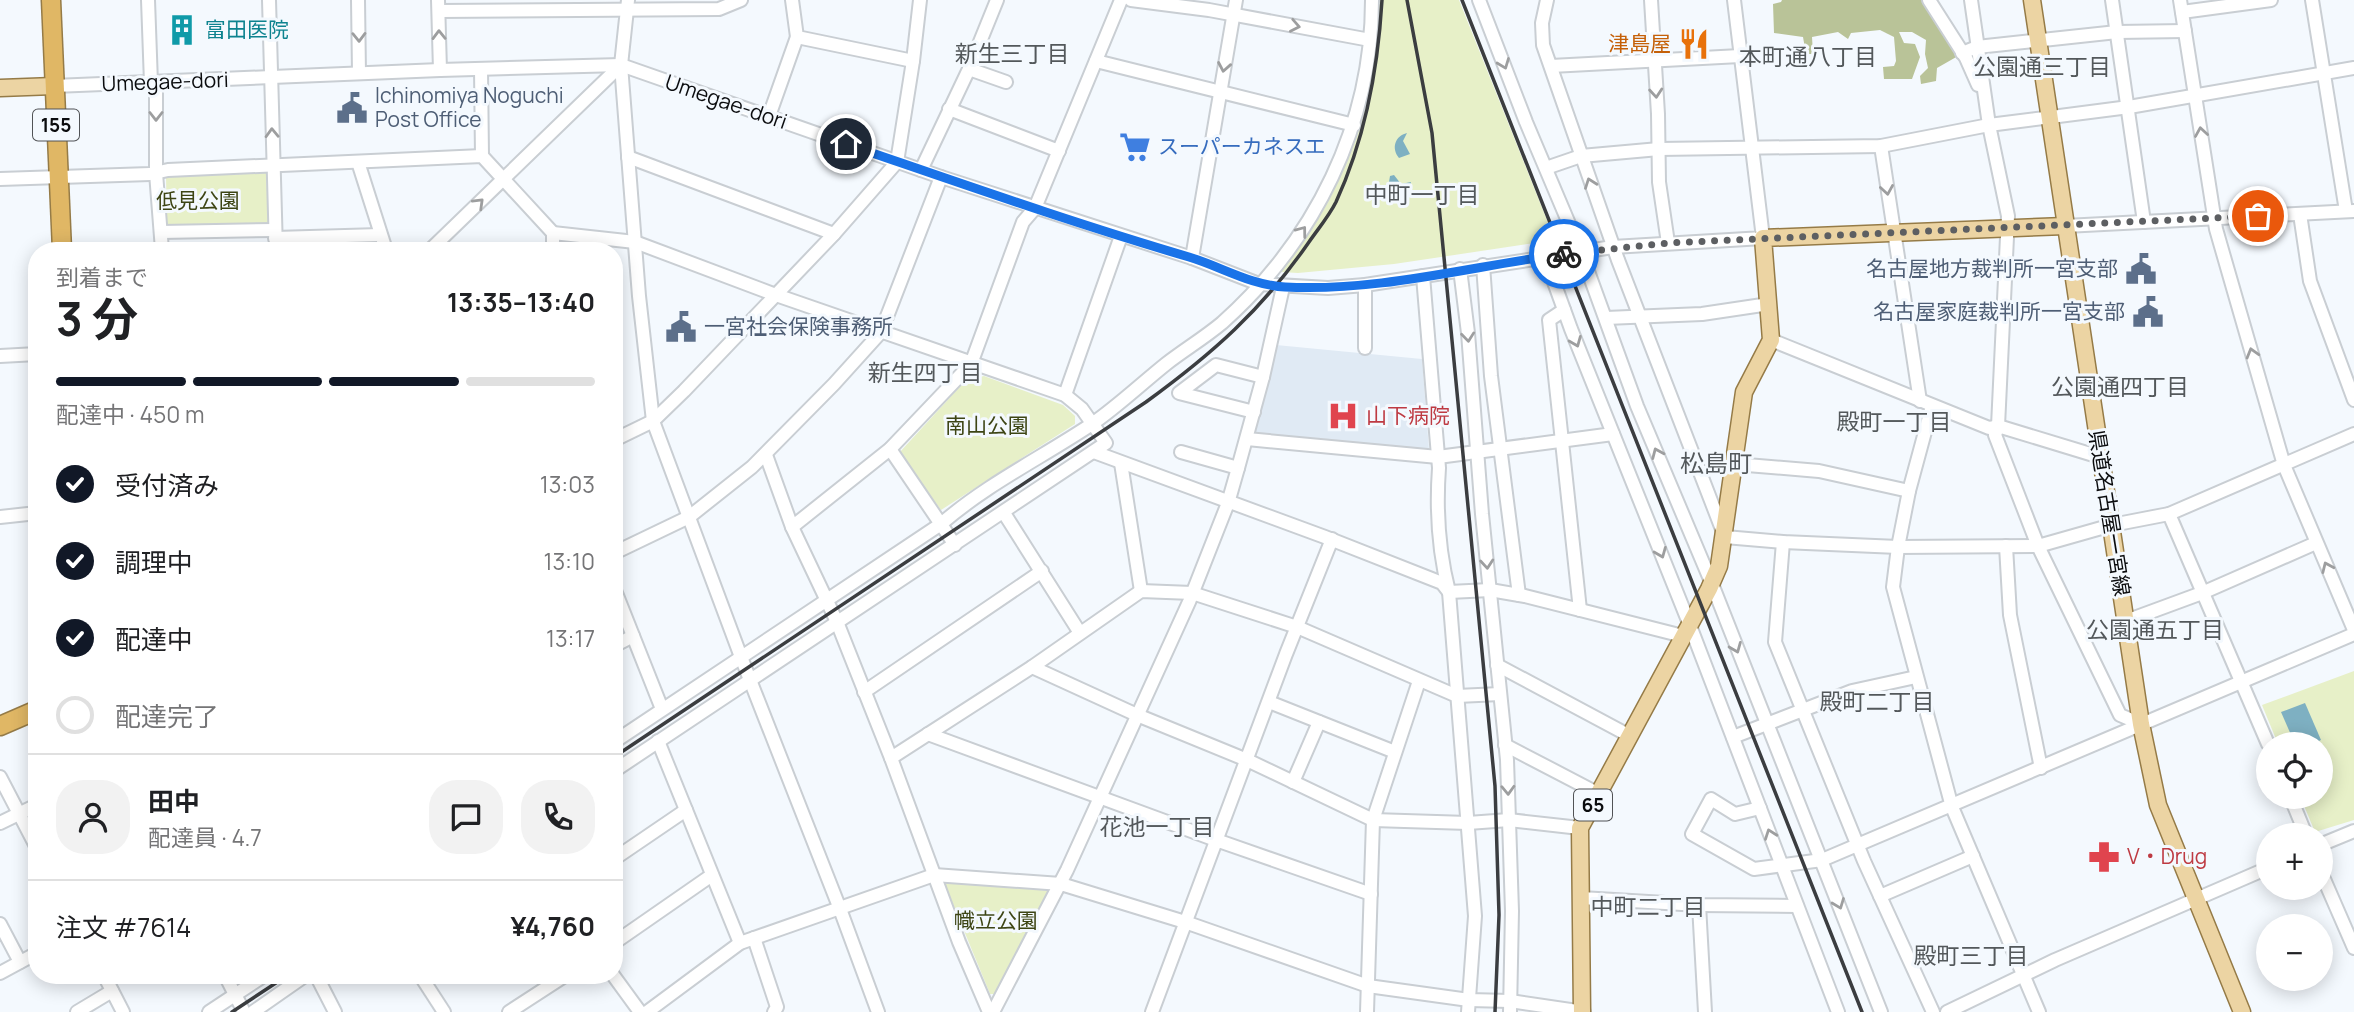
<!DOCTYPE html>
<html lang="ja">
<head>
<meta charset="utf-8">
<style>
	:root { --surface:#fff; --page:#f2f2f2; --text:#202124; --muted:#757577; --line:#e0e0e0; --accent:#111827 }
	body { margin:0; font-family:Manrope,"Noto Sans JP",sans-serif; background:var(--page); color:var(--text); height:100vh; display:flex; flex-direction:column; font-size:26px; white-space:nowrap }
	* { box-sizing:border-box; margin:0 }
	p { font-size:23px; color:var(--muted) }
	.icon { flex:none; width:38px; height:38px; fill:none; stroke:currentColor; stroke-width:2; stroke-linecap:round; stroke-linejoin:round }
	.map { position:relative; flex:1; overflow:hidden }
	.details { position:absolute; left:28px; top:242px; width:595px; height:742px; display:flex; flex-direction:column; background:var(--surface); border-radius:28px; box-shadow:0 4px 18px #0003 }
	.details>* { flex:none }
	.buttons { position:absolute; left:2256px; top:732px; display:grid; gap:14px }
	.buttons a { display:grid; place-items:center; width:77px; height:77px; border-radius:50%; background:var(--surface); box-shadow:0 4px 18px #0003; font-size:35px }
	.pin { position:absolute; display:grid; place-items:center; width:60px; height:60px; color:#fff; margin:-30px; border:4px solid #fff; border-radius:50%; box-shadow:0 2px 7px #0007 }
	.courier { position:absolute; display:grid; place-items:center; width:70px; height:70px; margin:-35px; border:5px solid #1a73e8; border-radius:50%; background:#fff; color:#222; box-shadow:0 2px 9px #0007 }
	.overview em { font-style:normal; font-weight:700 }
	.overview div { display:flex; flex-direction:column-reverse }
	.overview { display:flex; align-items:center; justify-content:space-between; height:119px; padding:0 28px }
	h1 { font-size:46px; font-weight:700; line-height:52px }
	.bar { display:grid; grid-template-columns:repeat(4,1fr); gap:10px 7px; align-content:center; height:84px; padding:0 28px }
	.bar i { height:9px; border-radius:5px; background:var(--line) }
	.bar .active { background:var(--accent) }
	.bar p { grid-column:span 4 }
	.line { display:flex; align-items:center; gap:18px; padding:0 28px; border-top:2px solid var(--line) }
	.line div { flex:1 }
	.round { display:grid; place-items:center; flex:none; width:74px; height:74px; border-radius:28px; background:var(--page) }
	ol { padding:0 28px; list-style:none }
	li { display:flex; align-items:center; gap:21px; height:77px }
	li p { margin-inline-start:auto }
	li .icon { padding:7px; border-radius:50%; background:var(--accent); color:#fff; stroke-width:4 }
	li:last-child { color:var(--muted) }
	li i { width:38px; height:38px; border:4px solid var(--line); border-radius:50% }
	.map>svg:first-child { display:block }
	.built { fill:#e0eaf4 }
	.green { fill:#e7f0c8 }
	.forest { fill:#b9c398 }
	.water { fill:#7eb0c2 }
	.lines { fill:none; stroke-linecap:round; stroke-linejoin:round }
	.minor-casing { stroke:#c9ced3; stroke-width:16 }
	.major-casing { stroke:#957b47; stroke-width:19 }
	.highway-casing { stroke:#957b47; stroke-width:21 }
	.minor { stroke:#fff; stroke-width:12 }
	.major { stroke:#ecd4a3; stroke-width:16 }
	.highway { stroke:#e0b765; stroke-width:18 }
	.rail { stroke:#3b3d40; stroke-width:3.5 }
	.oneway { stroke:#9d9e9f }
	.done { stroke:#5d5f62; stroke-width:7; stroke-dasharray:0 12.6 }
	.route { stroke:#1a73e8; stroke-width:9 }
	.labels { text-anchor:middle; stroke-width:6; stroke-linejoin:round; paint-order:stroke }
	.shield { fill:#f4f9fe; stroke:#515356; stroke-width:2 }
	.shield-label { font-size:19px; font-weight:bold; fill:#0b0c0e }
	.culture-label { font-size:21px; fill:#0d838f; stroke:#f4f9fe; text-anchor:start }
	.food-label { font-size:21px; fill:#c56008; stroke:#f4f9fe; text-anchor:end }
	.street-label { font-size:21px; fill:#0b0c0e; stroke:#f4f9fe }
	.service-label { font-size:21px; fill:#4e5e75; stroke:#f4f9fe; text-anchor:start }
	.shop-label { font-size:21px; fill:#366cbe; stroke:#f4f9fe; text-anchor:start }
	.park-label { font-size:21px; fill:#3d4514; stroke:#f4f9fe }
	.health-label { font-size:21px; fill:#be3a42; stroke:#f4f9fe; text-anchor:start }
	.neighbourhood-label { font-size:23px; fill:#53585b; stroke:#f4f9fe }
	.quarter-label { font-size:24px; fill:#53585b; stroke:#f4f9fe }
</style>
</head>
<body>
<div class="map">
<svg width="2354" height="1012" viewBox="0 0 2354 1012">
	<rect width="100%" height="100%" fill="#f4f9fe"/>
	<!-- built -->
	<path class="built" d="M1276,345L1422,359L1429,450L1254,435Z"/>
	<!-- green -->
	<g class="green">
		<path d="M1379,0H1459L1555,240L1394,264L1298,273L1281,272C1298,248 1318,223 1331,196C1361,136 1374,67 1379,0Z"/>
		<path d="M266,173L269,226L167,227L166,177Z"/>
		<path d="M984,376L1063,405L1075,416V424L941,510L899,453L966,380Z"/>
		<path d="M2354,671V820L2315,832L2300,796H2320V744H2278L2262,705Z"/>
		<path d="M944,882L1051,891L998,990L994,994H990Z"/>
	</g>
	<!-- forest -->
	<path class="forest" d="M1782,0H1924L1958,56L1937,68L1936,81L1921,84L1920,76L1928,68L1925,54L1926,40L1912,32H1899L1904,43L1915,44L1920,57L1912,79H1884L1883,67L1894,66L1896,61L1894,37L1880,30L1851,33L1848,39L1838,32L1812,37L1813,54H1806L1803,37L1774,33L1773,4L1781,2Z"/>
	<!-- water -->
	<g class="water">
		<path d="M1407,133L1403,141L1410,154L1399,158C1391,148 1395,136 1407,133Z"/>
		<path d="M1394,175L1401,184L1411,182L1409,190L1403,192L1394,191L1389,182L1390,176Z"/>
		<path d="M2305,703L2321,740L2312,744H2295L2281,712Z"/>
	</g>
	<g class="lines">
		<defs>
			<g id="minor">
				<path d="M148,0L151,83L156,92V173L162,250"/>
				<path d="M269,0L276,250"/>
				<path d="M358,0L359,73"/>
				<path d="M438,0L440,70"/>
				<path d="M628,0L621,65L639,296L653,421L741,657L840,909L878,1012"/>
				<path d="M792,0L797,37L913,61"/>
				<path d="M1131,0L1209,10L1370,40"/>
				<path d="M1479,0L1526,122L1581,252L1637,406L1712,584L1881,1012"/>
				<path d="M1547,0L1542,23L1543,45L1618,260L1725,537L1783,542L1898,547L2038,546L2112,525L2169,514L2354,434"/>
				<path d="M1651,0L1658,114L1659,182L1668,243"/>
				<path d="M1929,0L1966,58L1978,85"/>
				<path d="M1971,0L1989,125L2008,216L1998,426L1995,435L2038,546L2120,715L2141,724"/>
				<path d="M2112,0L2144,222"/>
				<path d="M2180,0L2216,229L2284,465L2354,630"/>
				<path d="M2312,0L2346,211"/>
				<path d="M439,11L719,9L741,0"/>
				<path d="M2182,12L2271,0"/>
				<path d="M1962,53L1977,47L2117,32L2185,31"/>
				<path d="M1096,61L1354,125"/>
				<path d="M1551,66L1740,56"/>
				<path d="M481,69L482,156"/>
				<path d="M969,69L1006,82"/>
				<path d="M54,86L440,70L621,65L941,177L1192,258L1259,284L1328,288L1365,285L1613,247L1763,238L1734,0"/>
				<path d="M949,109L1059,151"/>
				<path d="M769,116L797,37"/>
				<path d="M1881,146L1920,401"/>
				<path d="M628,157L834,234"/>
				<path d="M358,162L386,250"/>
				<path d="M1546,168L1581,156L1659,149L1881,146L1989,125L2129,107L2354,68"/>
				<path d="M921,170L969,69L997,0"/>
				<path d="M0,179L150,174L168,170L482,156L553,233V250"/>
				<path d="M2300,214L2310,281L2354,400"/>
				<path d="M2065,226L2354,211"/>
				<path d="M161,232L275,230"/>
				<path d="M553,233L635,242L776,295L1065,395L1082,409L1106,443L614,771"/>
				<path d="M275,238L380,235"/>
				<path d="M430,250L621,65"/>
				<path d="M1539,257L1550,271L1571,329L1689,623L1838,1012"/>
				<path d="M1192,258L1236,0"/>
				<path d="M1483,265L1491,376L1519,595"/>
				<path d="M1460,269L1468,333L1482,514L1507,760L1512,911L1510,1012"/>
				<path d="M1423,276L1439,468C1436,509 1439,553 1449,592L1475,916L1468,1012"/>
				<path d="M1365,285V348"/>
				<path d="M1564,310L1549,320L1580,610"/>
				<path d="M1606,318L1702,314L1769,304"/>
				<path d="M1771,340L1989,428L1998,426L2100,457"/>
				<path d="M0,356L37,354"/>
				<path d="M1065,395L1121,236"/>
				<path d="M1932,406L1909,491L1898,547L1893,587L1952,807L2039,1012"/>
				<path d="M1254,412L1179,393L1216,365L1263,377"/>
				<path d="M1247,439L1438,457L1613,434"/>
				<path d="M614,440L653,421L684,391L834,234L897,162L913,61L920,0"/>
				<path d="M890,449L955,545"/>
				<path d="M1094,452L1325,537L1442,583L1449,592L1490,590L1525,596L1683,636"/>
				<path d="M1181,452L1238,468"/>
				<path d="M766,455L792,527L837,622L891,758L959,942L989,1012"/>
				<path d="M1121,463L1141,591"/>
				<path d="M1735,464L1819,471L1909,491"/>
				<path d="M1004,513L1080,633"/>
				<path d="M2169,514L2268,744"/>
				<path d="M0,517L37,513"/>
				<path d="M792,527L890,449L971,364L1023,222L1035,208L1121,0"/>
				<path d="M1783,542L1775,642L1864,861L1933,1012"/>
				<path d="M2006,546L2010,615L2041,768"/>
				<path d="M614,553L689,517L752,467L834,384L881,332L941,177"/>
				<path d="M614,588L662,709"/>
				<path d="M2126,621L2202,593L2316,543"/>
				<path d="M614,646L633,636"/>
				<path d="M1497,665L1630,736"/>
				<path d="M1032,667L1137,715L1247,760L1373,820L1468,823L1509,820L1580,828"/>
				<path d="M864,692L1042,571"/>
				<path d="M1269,702L1395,752"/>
				<path d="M928,734L1216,840L1371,894"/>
				<path d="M1733,737L1852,691L1916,677"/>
				<path d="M658,741L740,943"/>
				<path d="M614,742L941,524C987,484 1041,458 1092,424C1118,406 1141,384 1166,364C1184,350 1204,338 1222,323C1315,240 1372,125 1372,0"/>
				<path d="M1505,745L1599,794"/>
				<path d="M891,758L1032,667L1141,591L1192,593L1297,627L1457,696L1500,694"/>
				<path d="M0,777L37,848"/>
				<path d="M1293,782L1319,722"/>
				<path d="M2290,796L2306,835"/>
				<path d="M1760,808L1735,814L1711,799L1692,834L1754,869L1822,860L2354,634"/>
				<path d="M0,823L37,805"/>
				<path d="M2320,845L2354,831"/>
				<path d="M614,859L686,810"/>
				<path d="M2320,870L2354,948"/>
				<path d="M1880,896L1973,856"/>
				<path d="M1581,898L1699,905L1797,906"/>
				<path d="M1699,905L1705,1012"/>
				<path d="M0,924L20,962"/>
				<path d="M754,938L777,1007L774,1012"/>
				<path d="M614,943L712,875"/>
				<path d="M0,973L37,953"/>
				<path d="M104,975L123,1012"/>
				<path d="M225,975L244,1012"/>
				<path d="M316,975L335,1012"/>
				<path d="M420,975L444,1012"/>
				<path d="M613,975L640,1012"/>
				<path d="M77,1012L112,991"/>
				<path d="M209,1012L265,975"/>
				<path d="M253,1012L306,975"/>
				<path d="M509,1012L566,975"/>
				<path d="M647,1012L740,943L934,875L1061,884L1185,922L1368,986L1469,1000L1510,1001L1584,1012"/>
				<path d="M993,1012L1067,870L1189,602L1228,503L1238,468L1263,377L1283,287"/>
				<path d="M1152,1012L1286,654L1332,539"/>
				<path d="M1367,1012L1373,820L1419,681"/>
				<path d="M1947,1012L2055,960L2268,868"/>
			</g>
			<g id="major">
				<path d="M2032,0L2141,724L2158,805L2242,1012"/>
				<path d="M0,88L54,86"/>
				<path d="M1582,1012L1580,828L1709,589L1719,566L1744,392L1771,340L1763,238L2065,226"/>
			</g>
			<g id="highway">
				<path d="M51,0L62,250"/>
				<path d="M0,726L37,710"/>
			</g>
		</defs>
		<!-- minor casing -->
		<use href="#minor" class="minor-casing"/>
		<!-- major casing -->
		<use href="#major" class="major-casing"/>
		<!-- highway casing -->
		<use href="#highway" class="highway-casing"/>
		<!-- minor -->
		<use href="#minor" class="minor"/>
		<!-- major -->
		<use href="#major" class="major"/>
		<!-- highway -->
		<use href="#highway" class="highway"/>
		<!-- rail -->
		<g class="rail">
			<path d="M1407,0L1432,133L1495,786L1499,915L1495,1012"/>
			<path d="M1462,0L1862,1012"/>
			<path d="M614,757L1146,402C1212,354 1262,310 1309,242C1318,229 1329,216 1336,202C1365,139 1378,69 1382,0"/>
			<path d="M232,1012L288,975"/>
		</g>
	</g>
	<!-- one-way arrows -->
	<defs><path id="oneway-chevron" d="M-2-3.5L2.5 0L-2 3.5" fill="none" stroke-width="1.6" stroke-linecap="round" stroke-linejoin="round" transform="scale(1.75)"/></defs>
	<g class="oneway">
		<use href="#oneway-chevron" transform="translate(1295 26) rotate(11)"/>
		<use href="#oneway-chevron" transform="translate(439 35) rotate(-91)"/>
		<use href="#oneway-chevron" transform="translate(359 37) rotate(89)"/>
		<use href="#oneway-chevron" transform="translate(1504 64) rotate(69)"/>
		<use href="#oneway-chevron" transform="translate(1224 67) rotate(100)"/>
		<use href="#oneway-chevron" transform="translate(1656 93) rotate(85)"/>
		<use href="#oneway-chevron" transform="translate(156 116) rotate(90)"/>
		<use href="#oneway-chevron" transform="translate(2201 132) rotate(-99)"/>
		<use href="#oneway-chevron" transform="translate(272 133) rotate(-92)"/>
		<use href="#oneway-chevron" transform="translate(1590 183) rotate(-110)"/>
		<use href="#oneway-chevron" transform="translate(1887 190) rotate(81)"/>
		<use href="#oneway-chevron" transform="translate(479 203) rotate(-44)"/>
		<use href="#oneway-chevron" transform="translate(1302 231) rotate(-53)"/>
		<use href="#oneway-chevron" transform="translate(1468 337) rotate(84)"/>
		<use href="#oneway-chevron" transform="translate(1576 342) rotate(68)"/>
		<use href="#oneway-chevron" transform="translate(2252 353) rotate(-106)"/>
		<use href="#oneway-chevron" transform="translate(1657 453) rotate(-113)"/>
		<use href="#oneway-chevron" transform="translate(1661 553) rotate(68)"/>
		<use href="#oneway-chevron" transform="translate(1487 564) rotate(85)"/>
		<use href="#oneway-chevron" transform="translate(2327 567) rotate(-114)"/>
		<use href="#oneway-chevron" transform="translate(1736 648) rotate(68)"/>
		<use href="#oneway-chevron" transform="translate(1508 790) rotate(88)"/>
		<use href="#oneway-chevron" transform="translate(1770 834) rotate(-110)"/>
		<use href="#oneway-chevron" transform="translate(1839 904) rotate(69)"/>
	</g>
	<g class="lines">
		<!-- done -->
		<path class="done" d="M1564,254L1668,243L2258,216"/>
		<!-- route -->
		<path class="route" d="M846,144C960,183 1073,223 1189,257C1222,267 1250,285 1285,287C1378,292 1472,266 1564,254"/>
	</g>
	<!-- icons -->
	<defs>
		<symbol id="building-bare" viewBox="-9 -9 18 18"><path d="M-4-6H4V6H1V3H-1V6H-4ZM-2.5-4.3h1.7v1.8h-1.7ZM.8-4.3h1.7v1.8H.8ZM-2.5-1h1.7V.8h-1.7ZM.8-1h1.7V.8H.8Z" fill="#0f9aa8" stroke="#f4f9fe" stroke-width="2.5" paint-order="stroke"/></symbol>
		<symbol id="restaurant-bare" viewBox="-9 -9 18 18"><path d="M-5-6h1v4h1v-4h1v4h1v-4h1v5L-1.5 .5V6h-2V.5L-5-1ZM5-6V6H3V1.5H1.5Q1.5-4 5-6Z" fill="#e8710a" stroke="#f4f9fe" stroke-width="2.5" paint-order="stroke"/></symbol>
		<symbol id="civic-bare" viewBox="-9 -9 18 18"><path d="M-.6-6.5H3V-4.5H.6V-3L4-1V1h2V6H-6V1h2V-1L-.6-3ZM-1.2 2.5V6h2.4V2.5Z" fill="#5c6f8a" stroke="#f4f9fe" stroke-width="2.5" paint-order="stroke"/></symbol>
		<symbol id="supermarket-bare" viewBox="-9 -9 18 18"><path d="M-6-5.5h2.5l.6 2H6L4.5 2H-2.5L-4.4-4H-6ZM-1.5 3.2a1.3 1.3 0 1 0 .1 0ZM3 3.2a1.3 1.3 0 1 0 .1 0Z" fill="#3f7fe0" stroke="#f4f9fe" stroke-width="2.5" paint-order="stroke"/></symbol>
		<symbol id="hospital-bare" viewBox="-9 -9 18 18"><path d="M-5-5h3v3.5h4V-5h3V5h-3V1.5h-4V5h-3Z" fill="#e0444e" stroke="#f4f9fe" stroke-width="2.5" paint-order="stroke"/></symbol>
		<symbol id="pharmacy-bare" viewBox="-9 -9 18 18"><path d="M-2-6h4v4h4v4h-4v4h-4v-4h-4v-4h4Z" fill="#e0444e" stroke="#f4f9fe" stroke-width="2.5" paint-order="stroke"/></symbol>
	</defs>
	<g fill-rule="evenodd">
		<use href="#building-bare" x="160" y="8" width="44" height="44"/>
		<use href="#restaurant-bare" x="1672" y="22" width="44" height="44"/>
		<use href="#civic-bare" x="330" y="86" width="44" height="44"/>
		<use href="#supermarket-bare" x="1113" y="125" width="44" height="44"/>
		<use href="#civic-bare" x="2119" y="247" width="44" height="44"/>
		<use href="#civic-bare" x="2126" y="290" width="44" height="44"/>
		<use href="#civic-bare" x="659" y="305" width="44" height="44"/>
		<use href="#hospital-bare" x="1321" y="394" width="44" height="44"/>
		<use href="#pharmacy-bare" x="2082" y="835" width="44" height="44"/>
	</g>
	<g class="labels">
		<!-- shield labels -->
		<g class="shield">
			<rect x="33" y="109.5" width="46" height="31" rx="5"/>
			<rect x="1574" y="789.5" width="38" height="31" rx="5"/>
		</g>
		<g class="shield-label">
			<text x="56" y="132">155</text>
			<text x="1593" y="812">65</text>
		</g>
		<!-- culture labels -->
		<g class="culture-label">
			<text x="205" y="37">富田医院</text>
		</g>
		<!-- food labels -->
		<g class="food-label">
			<text x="1671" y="51">津島屋</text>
		</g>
		<!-- street labels -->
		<g class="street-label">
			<text transform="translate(165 82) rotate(-2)" y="7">Umegae-dori</text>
			<text transform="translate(726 102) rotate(19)" y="7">Umegae-dori</text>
			<text transform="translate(2109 513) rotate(81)" y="7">県道名古屋一宮線</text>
		</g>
		<!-- service labels -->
		<g class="service-label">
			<text x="375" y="103">Ichinomiya Noguchi<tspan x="375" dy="24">Post Office</tspan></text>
			<text x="2118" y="276" text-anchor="end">名古屋地方裁判所一宮支部</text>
			<text x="2125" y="319" text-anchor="end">名古屋家庭裁判所一宮支部</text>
			<text x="704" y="334">一宮社会保険事務所</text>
		</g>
		<!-- shop labels -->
		<g class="shop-label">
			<text x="1158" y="154">スーパーカネスエ</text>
		</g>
		<!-- park labels -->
		<g class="park-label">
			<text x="198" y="208">低見公園</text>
			<text x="987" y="433">南山公園</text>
			<text x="996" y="928">幟立公園</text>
		</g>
		<!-- health labels -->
		<g class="health-label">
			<text x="1366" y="423">山下病院</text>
			<text x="2127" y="864">V・Drug</text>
		</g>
		<!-- neighbourhood labels -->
		<g class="neighbourhood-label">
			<text x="1012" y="62">新生三丁目</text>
			<text x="1808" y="65">本町通八丁目</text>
			<text x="2042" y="75">公園通三丁目</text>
			<text x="1422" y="203">中町一丁目</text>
			<text x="925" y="381">新生四丁目</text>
			<text x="2120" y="395">公園通四丁目</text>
			<text x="1894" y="430">殿町一丁目</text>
			<text x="2155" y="638">公園通五丁目</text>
			<text x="1877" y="710">殿町二丁目</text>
			<text x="1157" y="835">花池一丁目</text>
			<text x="1648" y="915">中町二丁目</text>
			<text x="1971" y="964">殿町三丁目</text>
		</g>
		<!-- quarter labels -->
		<g class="quarter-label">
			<text x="1716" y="472">松島町</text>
		</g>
	</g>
</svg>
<div class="buttons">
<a><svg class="icon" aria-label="locate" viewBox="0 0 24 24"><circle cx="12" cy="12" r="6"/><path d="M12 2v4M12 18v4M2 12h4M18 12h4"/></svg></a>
<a>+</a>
<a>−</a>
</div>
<div class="pin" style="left:2258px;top:216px;background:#ea580c"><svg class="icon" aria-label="bag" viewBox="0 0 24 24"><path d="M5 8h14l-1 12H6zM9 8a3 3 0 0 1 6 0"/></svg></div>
<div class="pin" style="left:846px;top:144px;background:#1f2937"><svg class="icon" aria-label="home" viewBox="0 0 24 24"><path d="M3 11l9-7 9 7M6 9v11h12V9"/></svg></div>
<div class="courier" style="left:1564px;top:254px"><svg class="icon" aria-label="bike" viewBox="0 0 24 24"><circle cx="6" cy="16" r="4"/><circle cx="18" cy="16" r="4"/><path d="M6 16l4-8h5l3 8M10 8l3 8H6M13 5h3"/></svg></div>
<section class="details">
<div class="overview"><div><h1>3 分</h1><p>到着まで</p></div><em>13:35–13:40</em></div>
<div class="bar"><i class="active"></i><i class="active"></i><i class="active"></i><i></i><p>配達中 · 450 m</p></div>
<ol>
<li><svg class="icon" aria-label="check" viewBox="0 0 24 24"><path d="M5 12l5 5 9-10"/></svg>受付済み<p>13:03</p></li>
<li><svg class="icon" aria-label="check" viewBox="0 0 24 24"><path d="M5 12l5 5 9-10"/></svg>調理中<p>13:10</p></li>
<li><svg class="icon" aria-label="check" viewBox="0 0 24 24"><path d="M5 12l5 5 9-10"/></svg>配達中<p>13:17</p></li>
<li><i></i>配達完了</li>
</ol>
<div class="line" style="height:126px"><a class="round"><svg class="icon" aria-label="person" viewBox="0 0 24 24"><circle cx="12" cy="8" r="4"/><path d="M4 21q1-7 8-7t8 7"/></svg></a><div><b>田中</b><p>配達員 · 4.7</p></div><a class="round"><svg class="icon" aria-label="chat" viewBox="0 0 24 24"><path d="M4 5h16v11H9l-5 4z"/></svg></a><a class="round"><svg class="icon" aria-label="phone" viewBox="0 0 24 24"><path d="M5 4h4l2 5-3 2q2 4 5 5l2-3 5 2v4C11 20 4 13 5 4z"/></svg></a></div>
<div class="line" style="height:91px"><div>注文 #7614</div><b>¥4,760</b></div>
</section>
</div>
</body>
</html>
